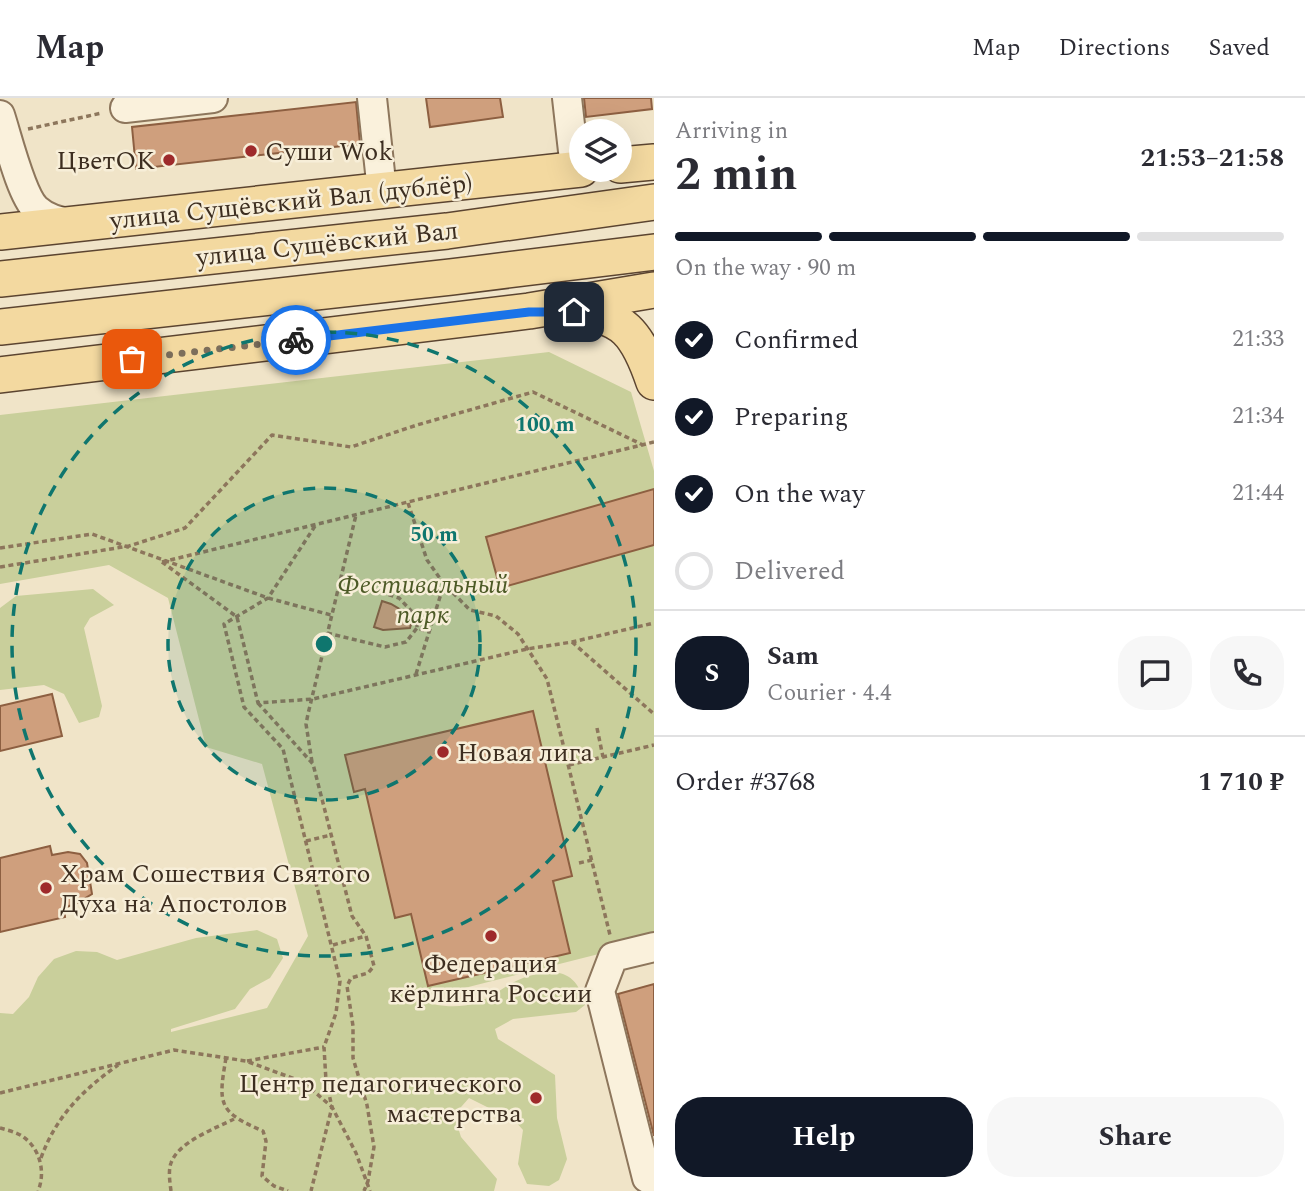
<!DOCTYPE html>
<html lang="en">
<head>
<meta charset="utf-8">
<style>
	:root { --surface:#fff; --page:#f7f7f7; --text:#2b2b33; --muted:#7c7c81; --line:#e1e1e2; --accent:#111827 }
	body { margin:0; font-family:Spectral,serif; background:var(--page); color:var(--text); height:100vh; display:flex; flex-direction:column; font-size:26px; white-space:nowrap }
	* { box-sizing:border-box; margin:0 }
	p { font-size:23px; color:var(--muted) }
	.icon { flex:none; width:38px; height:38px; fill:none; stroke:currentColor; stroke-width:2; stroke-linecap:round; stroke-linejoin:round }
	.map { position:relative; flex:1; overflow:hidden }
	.drawer { display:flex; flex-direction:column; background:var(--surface); width:651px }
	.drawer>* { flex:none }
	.tools { position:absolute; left:569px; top:21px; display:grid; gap:14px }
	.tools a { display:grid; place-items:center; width:63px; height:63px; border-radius:50%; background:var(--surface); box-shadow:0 7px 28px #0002; font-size:35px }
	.pin { position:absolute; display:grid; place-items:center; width:60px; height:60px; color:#fff; margin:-30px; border-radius:14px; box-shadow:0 4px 10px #0006 }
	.courier { position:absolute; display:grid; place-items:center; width:70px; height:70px; margin:-35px; border:5px solid #1a73e8; border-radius:50%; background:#fff; color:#222; box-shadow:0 2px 9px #0007 }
	.head em { font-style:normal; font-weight:700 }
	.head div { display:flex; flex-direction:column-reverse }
	.head { display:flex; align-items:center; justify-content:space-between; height:119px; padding:0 21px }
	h1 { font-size:46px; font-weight:700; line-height:52px }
	.bar { display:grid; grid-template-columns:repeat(4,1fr); gap:10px 7px; align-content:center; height:84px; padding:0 21px }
	.bar i { height:9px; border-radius:5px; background:var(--line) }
	.bar .on { background:var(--accent) }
	.bar p { grid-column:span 4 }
	.line { display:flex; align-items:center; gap:18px; padding:0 21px; border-top:2px solid var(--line) }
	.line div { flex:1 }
	.round { display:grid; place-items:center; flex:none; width:74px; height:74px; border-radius:28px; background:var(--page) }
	ol { padding:0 21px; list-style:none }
	li { display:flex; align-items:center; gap:21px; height:77px }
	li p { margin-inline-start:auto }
	li .icon { padding:7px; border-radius:50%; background:var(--accent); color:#fff; stroke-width:4 }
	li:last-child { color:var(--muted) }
	li i { width:38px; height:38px; border:4px solid var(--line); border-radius:50% }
	.cta { display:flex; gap:14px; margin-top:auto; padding:14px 21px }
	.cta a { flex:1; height:80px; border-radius:28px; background:var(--accent); color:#fff; font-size:28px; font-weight:700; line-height:80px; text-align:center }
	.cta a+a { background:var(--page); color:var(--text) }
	header { display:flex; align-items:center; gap:42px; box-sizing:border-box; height:98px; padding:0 35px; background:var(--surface); border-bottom:2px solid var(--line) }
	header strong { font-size:33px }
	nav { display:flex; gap:38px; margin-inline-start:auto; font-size:24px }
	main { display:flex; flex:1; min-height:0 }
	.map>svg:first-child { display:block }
	.green { fill:#c9cf9b }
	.building { fill:#cf9f7d; stroke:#8d5f41; stroke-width:2 }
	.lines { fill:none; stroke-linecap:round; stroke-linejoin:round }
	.minor-casing { stroke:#8d765c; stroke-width:32 }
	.major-casing { stroke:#5b4430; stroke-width:38 }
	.path { stroke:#8d765c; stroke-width:3.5; stroke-dasharray:5 3.5; stroke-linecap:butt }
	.minor { stroke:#faf1dc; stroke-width:28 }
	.major { stroke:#f3d9a0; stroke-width:35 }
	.done { stroke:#7c6e5b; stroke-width:7; stroke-dasharray:0 12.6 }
	.route { stroke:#1a73e8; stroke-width:9 }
	.ring { fill:none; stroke:#0f766e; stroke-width:3.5; stroke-dasharray:12 9 }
	.poi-dot { fill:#9e2a2b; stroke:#f7eed8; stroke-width:2.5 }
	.labels { text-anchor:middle; stroke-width:5; stroke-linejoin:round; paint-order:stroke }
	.poi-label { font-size:26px; fill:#3d2e20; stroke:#f7eed8; text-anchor:start }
	.street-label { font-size:26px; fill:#3d2e20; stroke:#f7eed8 }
	.park-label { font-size:26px; font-style:italic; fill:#4d5a26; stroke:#f7eed8 }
	.centre { fill:#0f766e; stroke:#f7eed8; stroke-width:3.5 }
	.ring-label { font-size:21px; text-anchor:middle; font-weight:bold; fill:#0f766e; stroke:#f7eed8; stroke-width:5; stroke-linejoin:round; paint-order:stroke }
</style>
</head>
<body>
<header>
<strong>Map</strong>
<nav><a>Map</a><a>Directions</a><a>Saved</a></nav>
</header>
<main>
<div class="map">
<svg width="654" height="1093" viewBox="0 0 654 1093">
	<rect width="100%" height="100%" fill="#f0e4c8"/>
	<!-- green -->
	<g class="green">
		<path d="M549,254L631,294L654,373V842L417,902C435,908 457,911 476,905C494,899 510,883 529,878C559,869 578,875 585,907L576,914L513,921L495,931L498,941L555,977L557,1020L567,1061L559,1082L549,1088L527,1086L518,1066L523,1032L515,1023L469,1000L454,1017L461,1039L497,1081L494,1093H0V915L13,916L29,899L38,879L54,861L76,853L97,854L117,862L196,840L257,832L277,841L283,860L270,880L250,891L235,911L171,931V934L267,910L308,838L262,666L206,649L168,500L109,467L0,486V317Z"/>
		<path d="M93,491L114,507L90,520L84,530L102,608L99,619L79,625L64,596L44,587L0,592V510L16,498Z"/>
	</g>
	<!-- building -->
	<g class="building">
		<path d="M426,0H500L503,19L430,29Z"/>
		<path d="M584,0H651L652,11L586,19Z"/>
		<path d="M356,4L360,46L136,71L132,29Z"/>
		<path d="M654,391V447L500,490L486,439Z"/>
		<path d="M382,503L391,506L413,519L410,530L383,532L374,529Z"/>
		<path d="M52,596L62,638L0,653V608Z"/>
		<path d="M533,613L572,778L553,783L570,855L428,888L411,816L395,820L365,691L354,694L345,657Z"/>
		<path d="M50,748L52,757L68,754L80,756L87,765L92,796L77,805L64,810L65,819L0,834V760Z"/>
		<path d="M654,886V1038L618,896Z"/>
	</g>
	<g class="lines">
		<defs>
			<g id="minor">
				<path d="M372,0L382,93"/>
				<path d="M567,0L575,71"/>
				<path d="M125,10L213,0"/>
				<path d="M0,17C7,38 21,97 36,111C46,120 59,124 72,125"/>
				<path d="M654,849L613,859L600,893L647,1080L654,1079"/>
			</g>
			<g id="major">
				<path d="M620,67L654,64"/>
				<path d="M0,134L581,71"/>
				<path d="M0,181L447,133L654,104"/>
				<path d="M571,214C624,215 638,237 654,284"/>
				<path d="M0,229L451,179L654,154"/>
				<path d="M0,277L529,213L654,192"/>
			</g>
		</defs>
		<!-- minor casing -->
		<use href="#minor" class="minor-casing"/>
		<!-- major casing -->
		<use href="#major" class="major-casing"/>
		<!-- path -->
		<g class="path">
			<path d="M28,31L102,15"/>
			<path d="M408,405L427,462L444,486L470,512L496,518L518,536L547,581L610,837"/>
			<path d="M315,428L268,500L224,526L244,609L283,651L340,883L336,915L324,949L326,983L332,1009L356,1055L370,1093"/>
			<path d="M0,450L92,436L268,500L331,517"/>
			<path d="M162,464L237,519L258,605L313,601L527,551L572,544L654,525"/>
			<path d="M162,464L654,344"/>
			<path d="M0,469L129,448L185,430L272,337L351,349L417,327L533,294L643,347"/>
			<path d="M340,481L399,500L417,519V530L429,534"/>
			<path d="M327,535L385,549L406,544L417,530"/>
			<path d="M572,544L654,616"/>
			<path d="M416,576L444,486"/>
			<path d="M258,605L313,666L352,818L366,838L374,868L368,875L351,880L347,888L353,928V960L367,1007L374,1049L368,1083L364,1093"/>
			<path d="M597,630L603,659"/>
			<path d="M312,664L306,626L308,616L356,417"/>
			<path d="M569,667L654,647"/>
			<path d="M306,743L331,737"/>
			<path d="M579,765L592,762"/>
			<path d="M333,847L366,838"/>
			<path d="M226,960C218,1006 218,1014 263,1033L266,1043L262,1078L274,1088L288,1093"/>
			<path d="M247,963L324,949"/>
			<path d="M0,995L174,952L246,963L303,984L332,1009L311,1093"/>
			<path d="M0,1030C7,1032 16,1034 22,1038C40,1050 46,1074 38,1093"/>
			<path d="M41,1060C56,1018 83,992 118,967"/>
			<path d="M171,1093C170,1085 168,1073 171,1065C178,1044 216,1030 234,1021"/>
		</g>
		<!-- minor -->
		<use href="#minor" class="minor"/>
		<!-- major -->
		<use href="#major" class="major"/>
	</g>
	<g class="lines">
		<!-- done -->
		<path class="done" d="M132,261L296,242"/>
		<!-- route -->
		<path class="route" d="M296,242L529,214H574"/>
	</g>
	<!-- distance rings -->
	<circle cx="324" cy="546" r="156" fill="#0f766e" fill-opacity=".12"/>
	<g class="ring">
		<circle cx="324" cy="546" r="156"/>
		<circle cx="324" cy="546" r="312"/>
	</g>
	<!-- markers -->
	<g class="poi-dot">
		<circle cx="251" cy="53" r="7"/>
		<circle cx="169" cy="62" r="7"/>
		<circle cx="443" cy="654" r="7"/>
		<circle cx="46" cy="790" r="7"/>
		<circle cx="491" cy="838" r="7"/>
		<circle cx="536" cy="1000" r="7"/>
	</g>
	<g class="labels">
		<!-- poi labels -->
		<g class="poi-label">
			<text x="265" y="62">Суши Wok</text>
			<text x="155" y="71" text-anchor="end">ЦветОК</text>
			<text x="457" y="663">Новая лига</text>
			<text x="60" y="784">Храм Сошествия Святого<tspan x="60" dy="30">Духа на Апостолов</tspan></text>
			<text x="491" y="874" text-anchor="middle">Федерация<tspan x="491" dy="30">кёрлинга России</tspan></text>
			<text x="522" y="994" text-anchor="end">Центр педагогического<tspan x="522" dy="30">мастерства</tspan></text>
		</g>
		<!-- street labels -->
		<g class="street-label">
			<text transform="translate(291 103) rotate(-6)" y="9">улица Сущёвский Вал (дублёр)</text>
			<text transform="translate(327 145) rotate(-6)" y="9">улица Сущёвский Вал</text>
		</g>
		<!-- park labels -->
		<g class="park-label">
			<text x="423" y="495">Фестивальный<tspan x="423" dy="30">парк</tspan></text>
		</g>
	</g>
	<circle cx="324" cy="546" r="10" class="centre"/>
	<g class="ring-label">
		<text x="545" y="333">100 m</text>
		<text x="434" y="443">50 m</text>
	</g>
</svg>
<div class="tools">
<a><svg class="icon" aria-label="layers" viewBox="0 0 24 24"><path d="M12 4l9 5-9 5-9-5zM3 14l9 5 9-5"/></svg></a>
</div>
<div class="pin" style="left:132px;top:261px;background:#ea580c"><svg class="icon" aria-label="bag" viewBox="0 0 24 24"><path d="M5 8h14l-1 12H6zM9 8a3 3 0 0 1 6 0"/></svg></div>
<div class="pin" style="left:574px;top:214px;background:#1f2937"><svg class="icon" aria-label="home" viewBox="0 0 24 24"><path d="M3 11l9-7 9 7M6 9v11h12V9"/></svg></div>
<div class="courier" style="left:296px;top:242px"><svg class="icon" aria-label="bike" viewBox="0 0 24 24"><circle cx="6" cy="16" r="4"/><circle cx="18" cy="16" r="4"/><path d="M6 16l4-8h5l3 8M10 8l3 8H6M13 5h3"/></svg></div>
</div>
<section class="drawer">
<div class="head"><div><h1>2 min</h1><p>Arriving in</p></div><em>21:53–21:58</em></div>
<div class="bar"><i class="on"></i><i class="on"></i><i class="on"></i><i></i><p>On the way · 90 m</p></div>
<ol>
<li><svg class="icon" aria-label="check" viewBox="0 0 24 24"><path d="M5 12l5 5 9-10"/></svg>Confirmed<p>21:33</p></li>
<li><svg class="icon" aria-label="check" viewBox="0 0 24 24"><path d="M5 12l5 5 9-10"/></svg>Preparing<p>21:34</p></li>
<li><svg class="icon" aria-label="check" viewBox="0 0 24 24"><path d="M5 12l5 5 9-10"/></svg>On the way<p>21:44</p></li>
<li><i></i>Delivered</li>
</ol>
<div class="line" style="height:126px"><b class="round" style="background:var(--accent);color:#fff">S</b><div><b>Sam</b><p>Courier · 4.4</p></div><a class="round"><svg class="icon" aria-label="chat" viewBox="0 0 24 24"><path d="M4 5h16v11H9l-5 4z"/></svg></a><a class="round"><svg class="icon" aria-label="phone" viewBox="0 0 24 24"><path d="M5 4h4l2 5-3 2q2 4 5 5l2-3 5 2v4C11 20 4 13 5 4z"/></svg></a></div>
<div class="line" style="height:91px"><div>Order #3768</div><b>1 710 ₽</b></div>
<div class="cta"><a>Help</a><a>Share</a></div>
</section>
</main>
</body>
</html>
